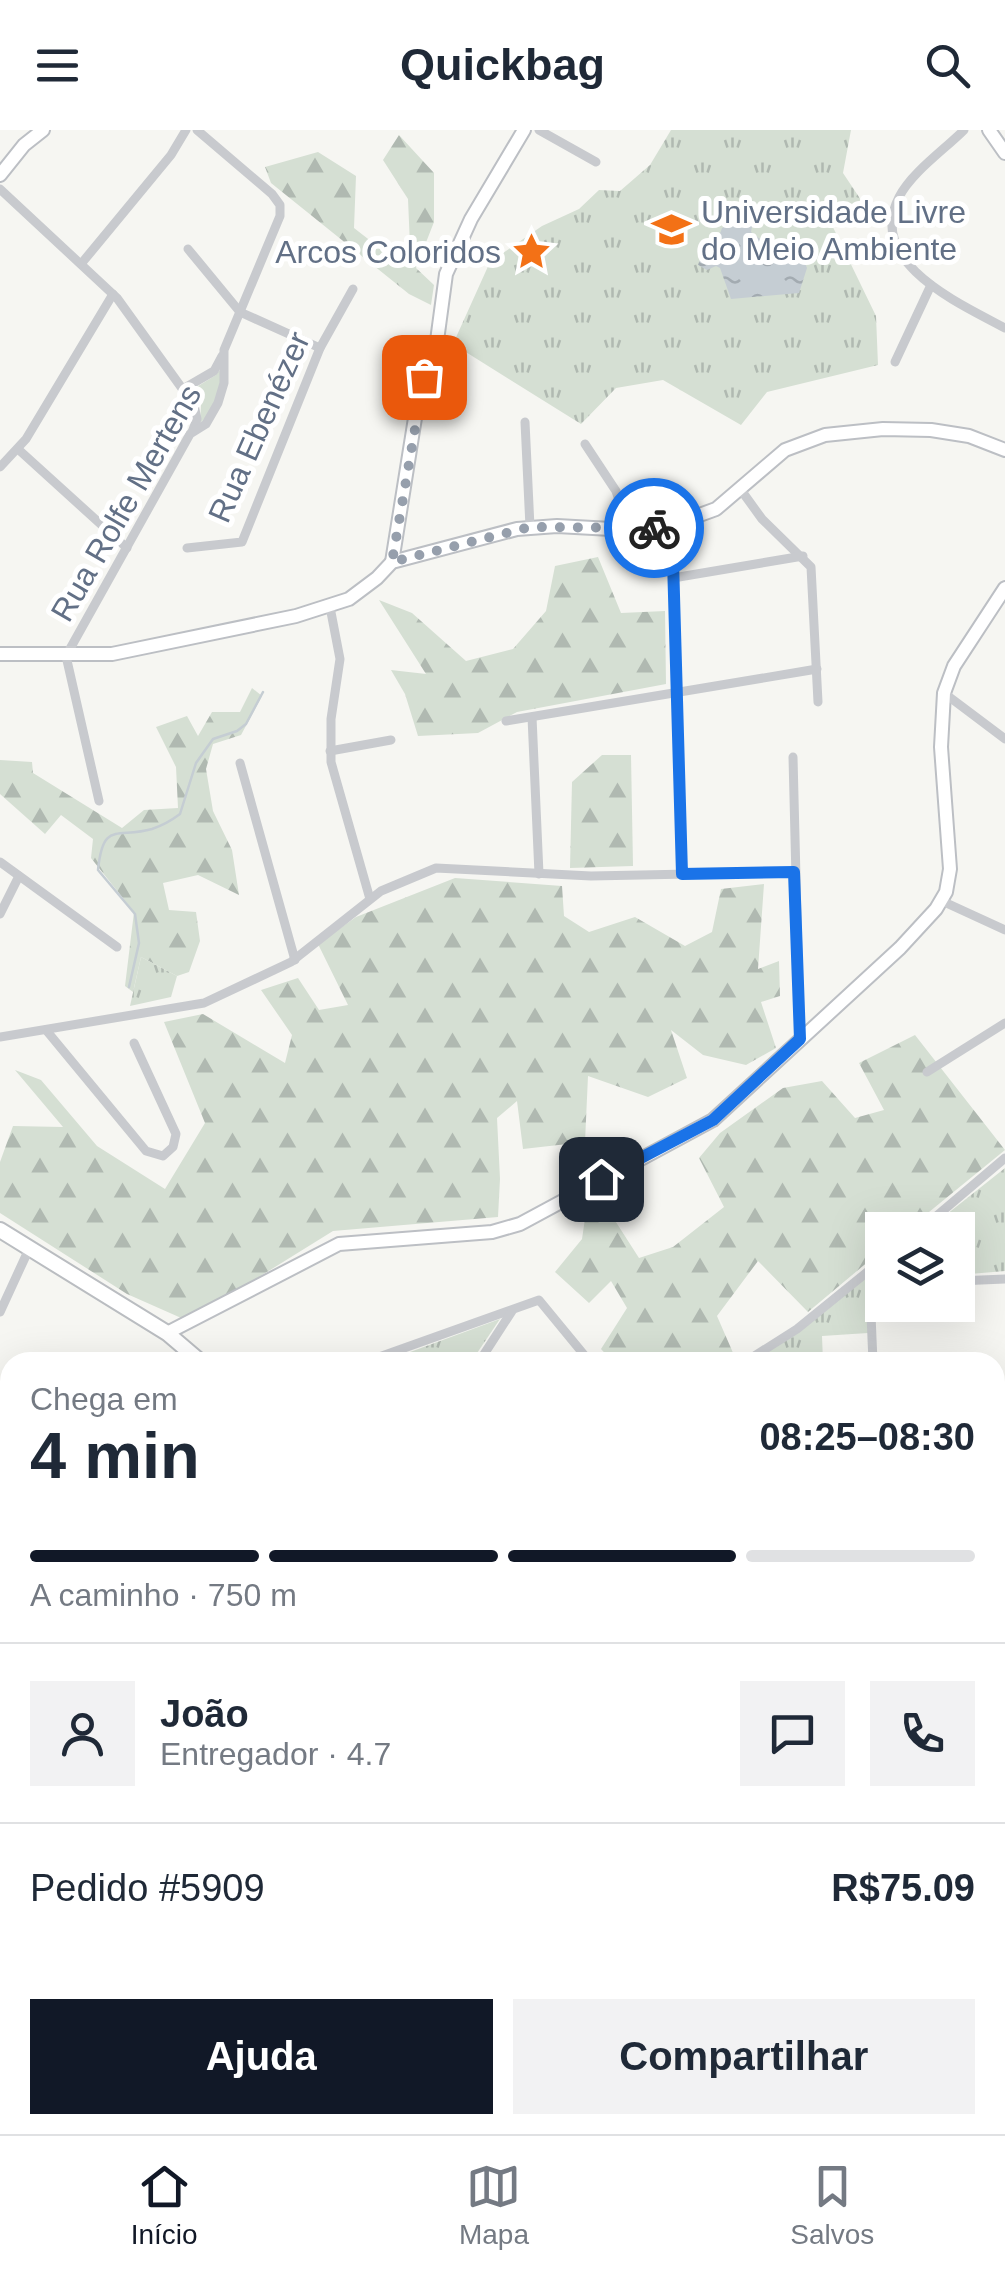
<!DOCTYPE html>
<html lang="pt">
<head>
<meta charset="utf-8">
<style>
	:root { --surface:#fff; --page:#f2f2f3; --text:#1f2937; --muted:#747a83; --line:#e0e1e3; --accent:#111827 }
	body { margin:0; font-family:Helvetica,sans-serif; background:var(--page); color:var(--text); height:100vh; display:flex; flex-direction:column; font-size:38px; white-space:nowrap }
	* { box-sizing:border-box; margin:0 }
	p { font-size:32px; color:var(--muted) }
	.icon { flex:none; width:55px; height:55px; fill:none; stroke:currentColor; stroke-width:2; stroke-linecap:round; stroke-linejoin:round }
	.map { position:relative; flex:1; overflow:hidden }
	.drawer { position:absolute; left:0px; top:1222px; width:1005px; height:782px; display:flex; flex-direction:column; background:var(--surface); border-radius:30px 30px 0 0; box-shadow:0 10px 40px #0002 }
	.drawer>* { flex:none }
	.tools { position:absolute; left:865px; top:1082px; display:grid; gap:20px }
	.tools a { display:grid; place-items:center; width:110px; height:110px; border-radius:0px; background:var(--surface); box-shadow:0 10px 40px #0002; font-size:50px }
	.pin { position:absolute; display:grid; place-items:center; width:85px; height:85px; color:#fff; margin:-42px; border-radius:20px; box-shadow:0 5px 15px #0006 }
	.courier { position:absolute; display:grid; place-items:center; width:100px; height:100px; margin:-50px; border:8px solid #1a73e8; border-radius:50%; background:#fff; color:#222; box-shadow:0 2px 12px #0007 }
	.overview em { font-style:normal; font-weight:800 }
	.overview div { display:flex; flex-direction:column-reverse }
	.overview { display:flex; align-items:center; justify-content:space-between; height:170px; padding:0 30px }
	h1 { font-size:65px; font-weight:800; line-height:75px }
	.bar { display:grid; grid-template-columns:repeat(4,1fr); gap:15px 10px; align-content:center; height:120px; padding:0 30px }
	.bar i { height:12px; border-radius:8px; background:var(--line) }
	.bar .current { background:var(--accent) }
	.bar p { grid-column:span 4 }
	.line { display:flex; align-items:center; gap:25px; padding:0 30px; border-top:2px solid var(--line) }
	.line div { flex:1 }
	.round { display:grid; place-items:center; flex:none; width:105px; height:105px; border-radius:0px; background:var(--page) }
	.action { display:flex; gap:20px; margin-top:auto; padding:20px 30px }
	.action a { flex:1; height:115px; border-radius:0px; background:var(--accent); color:#fff; font-size:40px; font-weight:800; line-height:115px; text-align:center }
	.action a+a { background:var(--page); color:var(--text) }
	header { display:flex; justify-content:space-between; align-items:center; height:130px; padding:0 30px; background:var(--surface); font-size:45px; font-weight:800 }
	.tabs { display:flex; justify-content:space-around; align-items:center; height:140px; border-top:2px solid var(--line); background:var(--surface); font-size:28px; color:var(--muted) }
	.tabs a { display:grid; justify-items:center; gap:5px }
	.tabs .current { color:var(--accent) }
	.map>svg:first-child { display:block }
	.forest { fill:url(#forest-firs) }
	.park { fill:url(#park-tufts) }
	.pitch { fill:#d5dfd3 }
	.water { fill:url(#water-ripples) }
	.lines { fill:none; stroke-linecap:round; stroke-linejoin:round }
	.stream { stroke:#c5cdd3; stroke-width:2.5 }
	.river { stroke:#c5cdd3; stroke-width:14 }
	.secondary-casing { stroke:#bcbfc4; stroke-width:16 }
	.primary-casing { stroke:#babdc1; stroke-width:18 }
	.street { stroke:#c8cace; stroke-width:9 }
	.secondary { stroke:#fff; stroke-width:12 }
	.primary { stroke:#fff; stroke-width:14 }
	.done { stroke:#969fac; stroke-width:10; stroke-dasharray:0 18 }
	.route { stroke:#1a73e8; stroke-width:12 }
	.labels { text-anchor:middle; stroke-width:10; stroke-linejoin:round; paint-order:stroke }
	.poi-label { font-size:32px; fill:#627086; stroke:#fff; text-anchor:start }
	.street-label { font-size:32px; fill:#627086; stroke:#fff }
</style>
</head>
<body>
<header><svg class="icon" aria-label="menu" viewBox="0 0 24 24"><path d="M4 6h16M4 12h16M4 18h16"/></svg>Quickbag<svg class="icon" aria-label="search" viewBox="0 0 24 24"><circle cx="10" cy="10" r="6"/><path d="M15 15l6 6"/></svg></header>
<div class="map">
<svg width="1005" height="2004" viewBox="0 0 1005 2004">
	<defs>
		<pattern id="forest-firs" width="22" height="20" patternUnits="userSpaceOnUse" patternTransform="scale(2.5)"><rect width="22" height="20" fill="#d5dfd3"/><path d="M5 1l3.5 6h-7zM16 11l3.5 6h-7z" fill="#b0b9b1"/></pattern>
		<pattern id="park-tufts" width="24" height="20" patternUnits="userSpaceOnUse" patternTransform="scale(2.5)"><rect width="24" height="20" fill="#d5dfd3"/><path d="M3 7l-1-3M5 7V3M7 7l1-3M15 17l-1-3M17 17v-4M19 17l1-3" fill="none" stroke="#b0b9b1"/></pattern>
		<pattern id="water-ripples" width="26" height="14" patternUnits="userSpaceOnUse" patternTransform="scale(2.5)"><rect width="26" height="14" fill="#c5cdd3"/><path d="M2 4q2-2 4 0t4 0M15 11q2-2 4 0t4 0" fill="none" stroke="#a3abb1"/></pattern>
	</defs>
	<rect width="100%" height="100%" fill="#f6f6f2"/>
	<!-- forest -->
	<g class="forest">
		<path d="M399,5L434,43V92L416,138L434,155L431,175L409,164L271,53L265,37L318,22L356,46L354,98L381,119L410,116L408,69L383,30Z"/>
		<path d="M598,427L621,483L665,481L666,554L517,582L478,603L418,606L405,564L391,540L426,544L379,470L412,483L466,531L513,519L546,481L555,436Z"/>
		<path d="M252,558L262,566L241,605L213,614L206,639L213,681L232,720L239,765L198,745L163,753L169,780L196,782L200,811L189,842L177,846L141,827L133,862L125,856L134,782L91,728L93,709L61,685L45,704L0,664V630L32,632L33,643L122,698L144,680L178,678L176,637L156,597L187,586L198,606L212,582H240Z"/>
		<path d="M602,625H631L633,736L570,738L572,652Z"/>
		<path d="M455,748L562,756L564,786L589,802L635,787L685,816L712,802L721,759L764,754L758,839L779,831L780,866L761,872L776,918L746,935L703,925L671,900L687,948L648,967L588,946L585,1012L523,1019L517,971L497,988L500,1049L498,1087L333,1101L188,1191L127,1164L0,1083V1032L13,996L63,997L15,940L41,950L97,1016L165,1059L205,993L164,892L203,884L285,933L292,905L261,860L298,848L319,880L348,875L318,814L356,787Z"/>
		<path d="M915,905L1005,1020L907,1100H882V1120L808,1182L758,1131L717,1186L737,1232H613L601,1219L627,1178L611,1151L589,1173L555,1142L582,1109L587,1075L632,1040L640,1065L614,1089L639,1128L673,1117L724,1077L699,1028L720,1003L783,958L822,951L855,988L884,980L859,933Z"/>
	</g>
	<!-- park -->
	<g class="park">
		<path d="M671,0H851L843,43L861,70L829,89L876,186L878,235L767,262L741,295L663,250L616,258L581,294L453,214L490,132L542,96L579,79L599,60L620,61L650,35Z"/>
		<path d="M223,236C220,255 217,281 200,293L201,276L190,261L216,245Z"/>
		<path d="M141,827L177,846L171,867L130,876Z"/>
		<path d="M1005,1038V1141L958,1145V1100H927Z"/>
		<path d="M882,1135V1152L867,1158L868,1203L822,1206L823,1232H755Z"/>
		<path d="M500,1189L471,1232H383Z"/>
	</g>
	<!-- pitch -->
	<path class="pitch" d="M46,1995H391L389,2004H37Z"/>
	<!-- water -->
	<g class="water">
		<path d="M745,85L753,91L751,102L768,115L797,113L807,138L799,163L731,169L720,138L716,136L707,140L698,135C703,119 719,111 722,98L732,93L731,87Z"/>
		<path d="M238,1995H313L315,2004H236Z"/>
	</g>
	<g class="lines">
		<!-- stream -->
		<path class="stream" d="M129,857L139,813L135,784L98,740C103,690 117,709 152,699C161,696 172,690 180,684L196,633L213,609L237,601L246,594L263,562"/>
		<!-- river -->
		<g class="river">
			<path d="M0,1475L10,1520"/>
			<path d="M353,2004L355,1995"/>
		</g>
		<defs>
			<g id="secondary">
				<path d="M989,0L1005,23"/>
				<path d="M0,45L24,15L43,0"/>
				<path d="M392,432L419,263L436,218L446,144L471,89L524,0"/>
				<path d="M0,524H112L296,486L349,469L377,448L392,432L517,399L557,396L629,400L672,395L716,379L785,320L825,305L883,299L931,300L969,306L1005,320"/>
				<path d="M167,1203L339,1114L492,1102L520,1094L713,990L900,818L936,779L946,762L950,739L941,617L944,563L954,536L1005,458"/>
				<path d="M797,2004L807,1995"/>
			</g>
			<g id="primary">
				<path d="M0,1100L167,1203L201,1232"/>
				<path d="M0,1416L10,1426"/>
				<path d="M995,1832L1003,1831L1005,1835"/>
				<path d="M407,2004L408,1995"/>
			</g>
		</defs>
		<!-- secondary casing -->
		<use href="#secondary" class="secondary-casing"/>
		<!-- primary casing -->
		<use href="#primary" class="primary-casing"/>
		<!-- street -->
		<g class="street">
			<path d="M539,0L596,32"/>
			<path d="M964,0C944,20 912,42 899,67C865,133 961,174 1005,198"/>
			<path d="M0,59L117,168L194,275L197,289L192,302"/>
			<path d="M188,119L240,182L320,218"/>
			<path d="M81,134L171,25L186,0"/>
			<path d="M895,232L931,155"/>
			<path d="M183,259L214,241L222,226"/>
			<path d="M525,292L530,397"/>
			<path d="M585,314L616,361L629,400"/>
			<path d="M19,320L127,418"/>
			<path d="M0,337L26,309L113,164"/>
			<path d="M741,360L762,389L811,437L818,572"/>
			<path d="M672,395L682,744"/>
			<path d="M187,418L242,412L320,218L353,159"/>
			<path d="M673,448L803,426"/>
			<path d="M330,477L340,529L331,589V632L370,769"/>
			<path d="M944,563L1005,609"/>
			<path d="M532,587L539,744"/>
			<path d="M506,591L817,539"/>
			<path d="M330,621L391,610"/>
			<path d="M793,627L800,909"/>
			<path d="M240,633L295,830"/>
			<path d="M99,671L66,526L190,304L206,294L218,273L224,253V220L280,86V75L272,64L197,0"/>
			<path d="M0,732L117,817"/>
			<path d="M942,771L1005,800"/>
			<path d="M0,784L19,746"/>
			<path d="M46,900L146,1021L163,1026L173,1017L176,1004L134,913"/>
			<path d="M0,907L204,873L291,832L381,761L436,738L591,746L794,742"/>
			<path d="M927,942L1005,893"/>
			<path d="M920,1100L1005,1028"/>
			<path d="M958,1151L1005,1149"/>
			<path d="M0,1182L29,1119"/>
			<path d="M365,1232L539,1170L590,1232"/>
			<path d="M479,1232L512,1181"/>
			<path d="M745,1232L797,1199L882,1130"/>
			<path d="M873,1232L870,1161L882,1155"/>
			<path d="M995,1265H1005"/>
			<path d="M995,1396L1005,1395"/>
			<path d="M995,1532H1005"/>
			<path d="M0,1592L10,1597L0,1616"/>
			<path d="M995,1665H1005"/>
			<path d="M0,1766L10,1771"/>
			<path d="M995,1918L1005,1911"/>
			<path d="M840,1995L856,2004"/>
			<path d="M970,1995L971,2004"/>
			<path d="M560,2004L568,1995"/>
		</g>
		<!-- secondary -->
		<use href="#secondary" class="secondary"/>
		<!-- primary -->
		<use href="#primary" class="primary"/>
	</g>
	<g class="lines">
		<!-- done -->
		<path class="done" d="M424,247L392,432L530,397L654,398"/>
		<!-- route -->
		<path class="route" d="M601,1049L713,990L800,909L794,742L682,744L672,396L654,398"/>
	</g>
	<!-- icons -->
	<defs>
		<symbol id="school-bare" viewBox="-9 -9 18 18"><path d="M0-5L7-2L0 1L-7-2ZM-4 1L0 2.5L4 1V4Q0 6-4 4Z" fill="#f37116" stroke="#fff" stroke-width="2.5" paint-order="stroke"/></symbol>
		<symbol id="sight-bare" viewBox="-9 -9 18 18"><path d="M0-6L1.8-2.2L6-1.7L2.9 1.2L3.7 5.4L0 3.3L-3.7 5.4L-2.9 1.2L-6-1.7L-1.8-2.2Z" fill="#f37116" stroke="#fff" stroke-width="2.5" paint-order="stroke"/></symbol>
	</defs>
	<g fill-rule="evenodd">
		<use href="#school-bare" x="644" y="72" width="55" height="55"/>
		<use href="#sight-bare" x="504" y="94" width="55" height="55"/>
	</g>
	<g class="labels">
		<!-- poi labels -->
		<g class="poi-label">
			<text x="701" y="93">Universidade Livre<tspan x="701" dy="37">do Meio Ambiente</tspan></text>
			<text x="501" y="133" text-anchor="end">Arcos Coloridos</text>
		</g>
		<!-- street labels -->
		<g class="street-label">
			<text transform="translate(259 297) rotate(-66)" y="11">Rua Ebenézer</text>
			<text transform="translate(126 373) rotate(-60)" y="11">Rua Rolfe Mertens</text>
		</g>
	</g>
</svg>
<div class="tools">
<a><svg class="icon" aria-label="layers" viewBox="0 0 24 24"><path d="M12 4l9 5-9 5-9-5zM3 14l9 5 9-5"/></svg></a>
</div>
<div class="pin" style="left:424px;top:247px;background:#ea580c"><svg class="icon" aria-label="bag" viewBox="0 0 24 24"><path d="M5 8h14l-1 12H6zM9 8a3 3 0 0 1 6 0"/></svg></div>
<div class="pin" style="left:601px;top:1049px;background:#1f2937"><svg class="icon" aria-label="home" viewBox="0 0 24 24"><path d="M3 11l9-7 9 7M6 9v11h12V9"/></svg></div>
<div class="courier" style="left:654px;top:398px"><svg class="icon" aria-label="bike" viewBox="0 0 24 24"><circle cx="6" cy="16" r="4"/><circle cx="18" cy="16" r="4"/><path d="M6 16l4-8h5l3 8M10 8l3 8H6M13 5h3"/></svg></div>
<section class="drawer">
<div class="overview"><div><h1>4 min</h1><p>Chega em</p></div><em>08:25–08:30</em></div>
<div class="bar"><i class="current"></i><i class="current"></i><i class="current"></i><i></i><p>A caminho · 750 m</p></div>
<div class="line" style="height:180px"><a class="round"><svg class="icon" aria-label="person" viewBox="0 0 24 24"><circle cx="12" cy="8" r="4"/><path d="M4 21q1-7 8-7t8 7"/></svg></a><div><b>João</b><p>Entregador · 4.7</p></div><a class="round"><svg class="icon" aria-label="chat" viewBox="0 0 24 24"><path d="M4 5h16v11H9l-5 4z"/></svg></a><a class="round"><svg class="icon" aria-label="phone" viewBox="0 0 24 24"><path d="M5 4h4l2 5-3 2q2 4 5 5l2-3 5 2v4C11 20 4 13 5 4z"/></svg></a></div>
<div class="line" style="height:130px"><div>Pedido #5909</div><b>R$75.09</b></div>
<div class="action"><a>Ajuda</a><a>Compartilhar</a></div>
</section>
</div>
<nav class="tabs">
<a class="current"><svg class="icon" aria-label="home" viewBox="0 0 24 24"><path d="M3 11l9-7 9 7M6 9v11h12V9"/></svg>Início</a>
<a><svg class="icon" aria-label="map" viewBox="0 0 24 24"><path d="M3 6l6-2 6 2 6-2v14l-6 2-6-2-6 2zM9 4v14M15 6v14"/></svg>Mapa</a>
<a><svg class="icon" aria-label="saved" viewBox="0 0 24 24"><path d="M7 4h10v16l-5-4-5 4z"/></svg>Salvos</a>
</nav>
</body>
</html>
